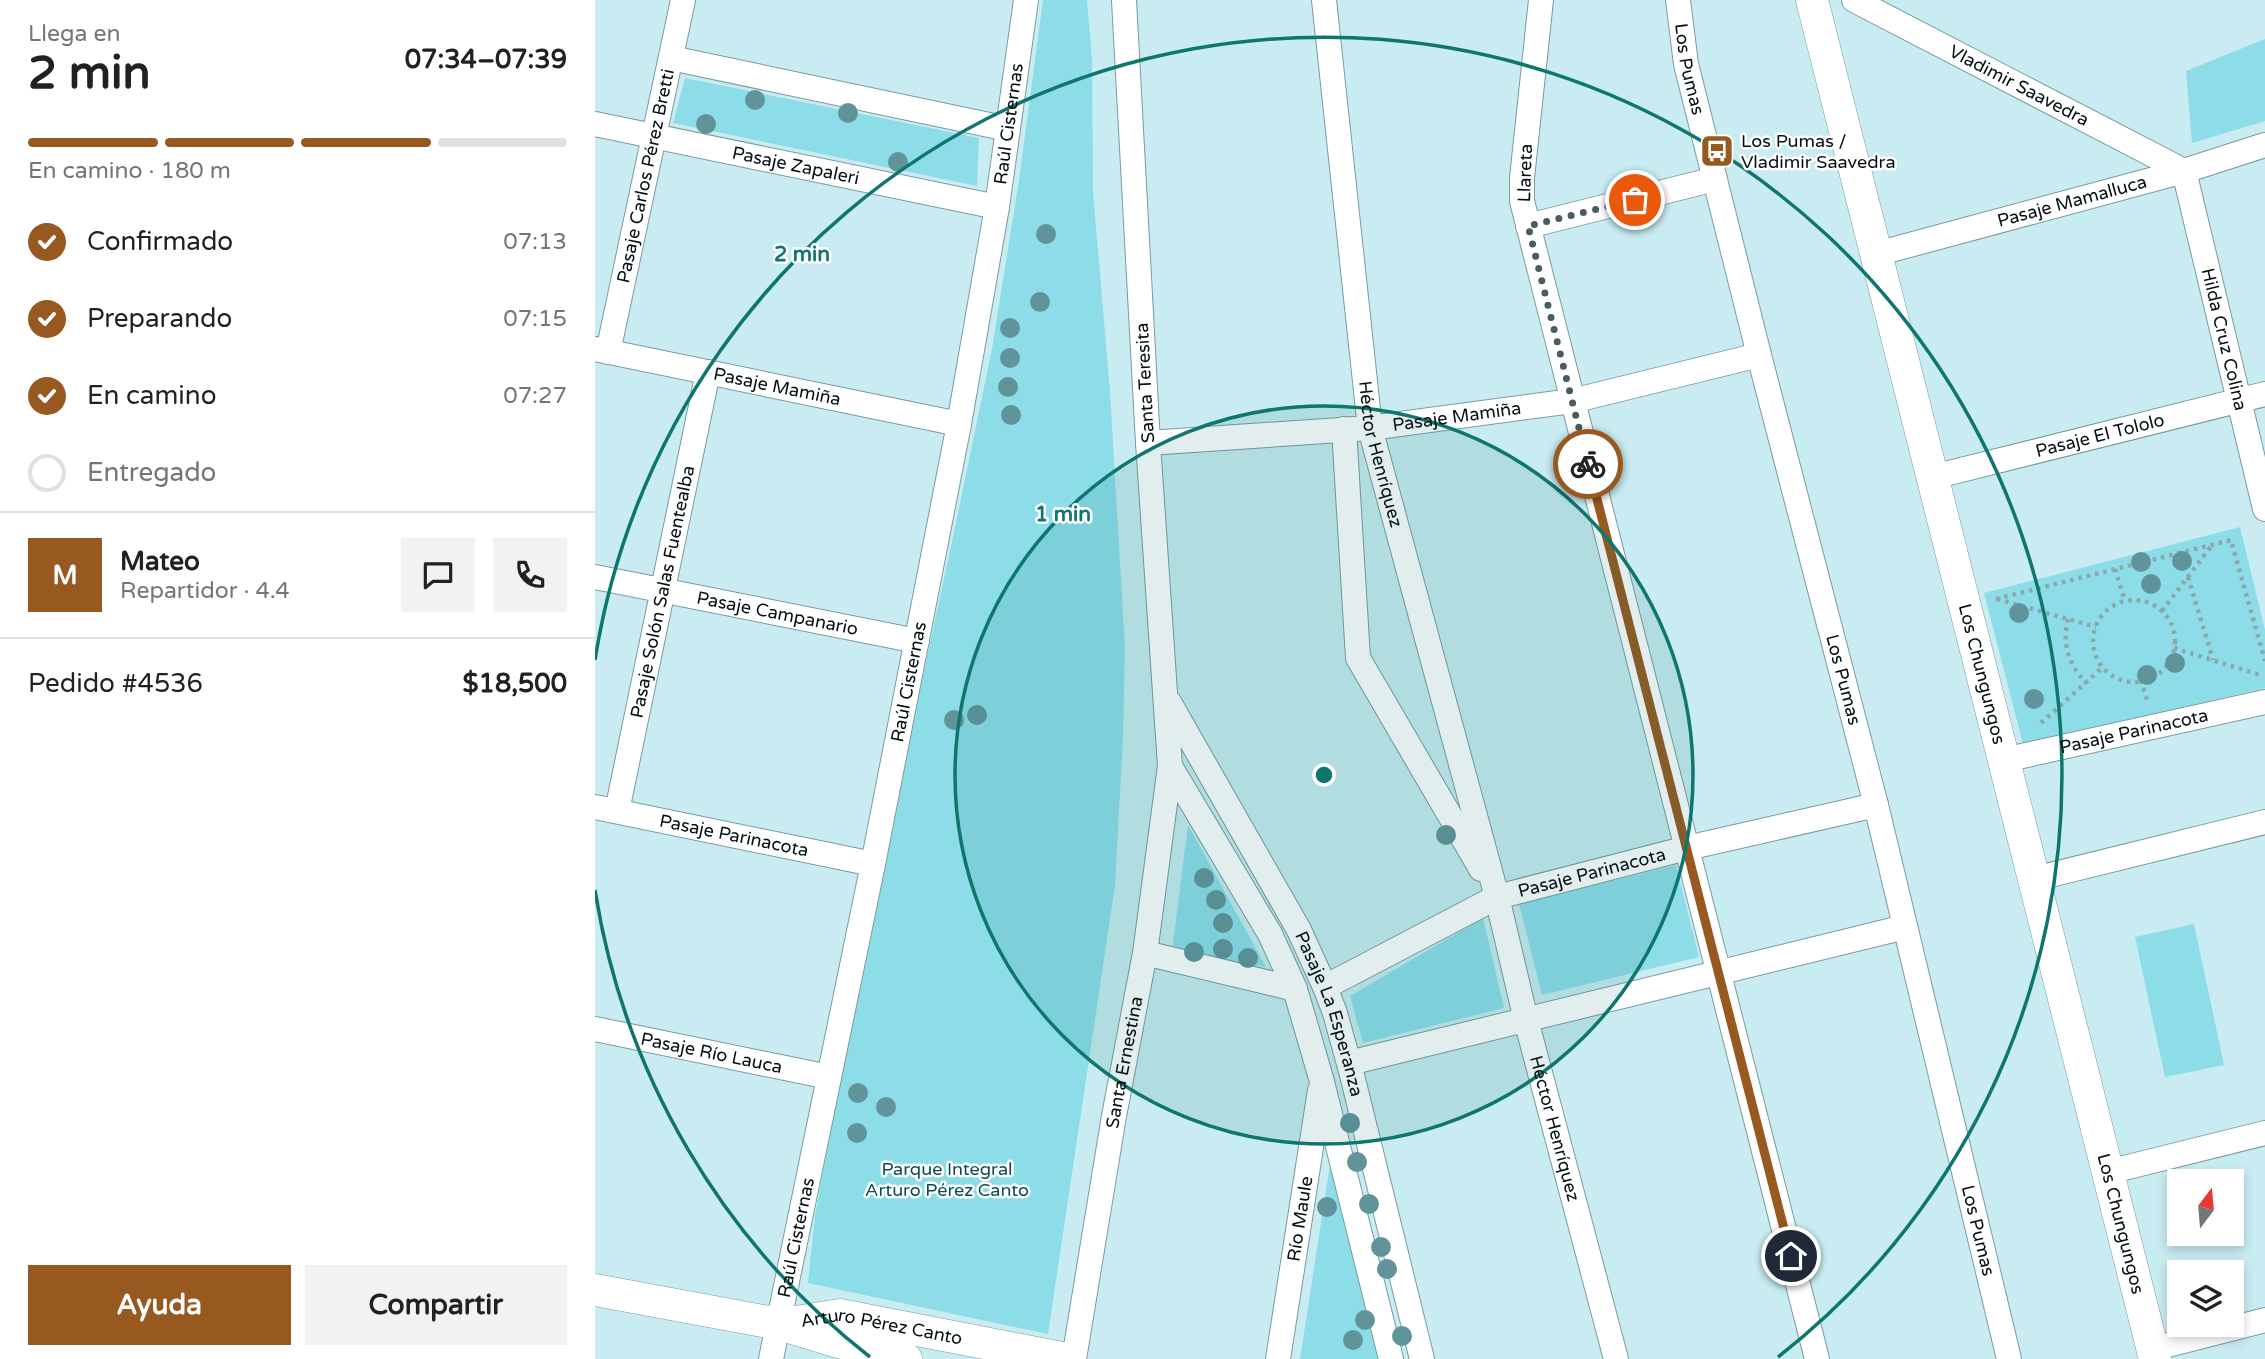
<!DOCTYPE html>
<html lang="es">
<head>
<meta charset="utf-8">
<style>
	:root { --surface:#fff; --page:#f2f2f2; --text:#202124; --muted:#757577; --line:#e0e0e0; --accent:#985920 }
	body { margin:0; font-family:"Varela Round",sans-serif; background:var(--page); color:var(--text); height:100vh; display:flex; flex-direction:column; font-size:26px; white-space:nowrap }
	* { box-sizing:border-box; margin:0 }
	p { font-size:23px; color:var(--muted) }
	.icon { flex:none; width:38px; height:38px; fill:none; stroke:currentColor; stroke-width:2; stroke-linecap:round; stroke-linejoin:round }
	.map { position:relative; flex:1; overflow:hidden }
	.drawer { display:flex; flex-direction:column; background:var(--surface); width:595px }
	.drawer>* { flex:none }
	.needle { width:46px; rotate:16deg }
	.fabs { position:absolute; left:1572px; top:1169px; display:grid; gap:14px }
	.fabs a { display:grid; place-items:center; width:77px; height:77px; border-radius:0px; background:var(--surface); box-shadow:0 4px 10px #0003; font-size:35px }
	.pin { position:absolute; display:grid; place-items:center; width:60px; height:60px; color:#fff; margin:-30px; border:4px solid #fff; border-radius:50%; box-shadow:0 2px 7px #0007 }
	.courier { position:absolute; display:grid; place-items:center; width:70px; height:70px; margin:-35px; border:5px solid #985920; border-radius:50%; background:#fff; color:#222; box-shadow:0 2px 9px #0007 }
	.headline em { font-style:normal; font-weight:700 }
	.headline div { display:flex; flex-direction:column-reverse }
	.headline { display:flex; align-items:center; justify-content:space-between; height:119px; padding:0 28px }
	h1 { font-size:46px; font-weight:700; line-height:52px }
	.bar { display:grid; grid-template-columns:repeat(4,1fr); gap:10px 7px; align-content:center; height:84px; padding:0 28px }
	.bar i { height:9px; border-radius:5px; background:var(--line) }
	.bar .active { background:var(--accent) }
	.bar p { grid-column:span 4 }
	.line { display:flex; align-items:center; gap:18px; padding:0 28px; border-top:2px solid var(--line) }
	.line div { flex:1 }
	.round { display:grid; place-items:center; flex:none; width:74px; height:74px; border-radius:0px; background:var(--page) }
	ol { padding:0 28px; list-style:none }
	li { display:flex; align-items:center; gap:21px; height:77px }
	li p { margin-inline-start:auto }
	li .icon { padding:7px; border-radius:50%; background:var(--accent); color:#fff; stroke-width:4 }
	li:last-child { color:var(--muted) }
	li i { width:38px; height:38px; border:4px solid var(--line); border-radius:50% }
	.primary-button { display:flex; gap:14px; margin-top:auto; padding:14px 28px }
	.primary-button a { flex:1; height:80px; border-radius:0px; background:var(--accent); color:#fff; font-size:28px; font-weight:700; line-height:80px; text-align:center }
	.primary-button a+a { background:var(--page); color:var(--text) }
	main { display:flex; flex:1; min-height:0 }
	.map>svg:first-child { display:block }
	.green { fill:#8ddde9 }
	.lines { fill:none; stroke-linecap:round; stroke-linejoin:round }
	.minor-casing { stroke:#7a9ba0; stroke-width:26 }
	.tertiary-casing { stroke:#7a9ba0; stroke-width:33 }
	.path { stroke:#8ba7ac; stroke-width:4.5; stroke-dasharray:3.5 5; stroke-linecap:butt }
	.minor { stroke:#fff; stroke-width:24 }
	.tertiary { stroke:#fff; stroke-width:32 }
	.tree { fill:#61939a }
	.done { stroke:#495c60; stroke-width:7; stroke-dasharray:0 12.6 }
	.route { stroke:#985920; stroke-width:9 }
	.ring { fill:none; stroke:#0f766e; stroke-width:3.5 }
	.labels { text-anchor:middle; stroke-width:5; stroke-linejoin:round; paint-order:stroke }
	.street-label { font-size:18px; fill:#040f11; stroke:#fff }
	.poi-label { font-size:18px; fill:#040f11; stroke:#fff; text-anchor:start }
	.park-label { font-size:18px; fill:#0d4a52; stroke:#fff }
	.centre { fill:#0f766e; stroke:#fff; stroke-width:3.5 }
	.ring-label { font-size:21px; text-anchor:middle; font-weight:bold; fill:#0f766e; stroke:#fff; stroke-width:5; stroke-linejoin:round; paint-order:stroke }
</style>
</head>
<body>
<main>
<section class="drawer">
<div class="headline"><div><h1>2 min</h1><p>Llega en</p></div><em>07:34–07:39</em></div>
<div class="bar"><i class="active"></i><i class="active"></i><i class="active"></i><i></i><p>En camino · 180 m</p></div>
<ol>
<li><svg class="icon" aria-label="check" viewBox="0 0 24 24"><path d="M5 12l5 5 9-10"/></svg>Confirmado<p>07:13</p></li>
<li><svg class="icon" aria-label="check" viewBox="0 0 24 24"><path d="M5 12l5 5 9-10"/></svg>Preparando<p>07:15</p></li>
<li><svg class="icon" aria-label="check" viewBox="0 0 24 24"><path d="M5 12l5 5 9-10"/></svg>En camino<p>07:27</p></li>
<li><i></i>Entregado</li>
</ol>
<div class="line" style="height:126px"><b class="round" style="background:var(--accent);color:#fff">M</b><div><b>Mateo</b><p>Repartidor · 4.4</p></div><a class="round"><svg class="icon" aria-label="chat" viewBox="0 0 24 24"><path d="M4 5h16v11H9l-5 4z"/></svg></a><a class="round"><svg class="icon" aria-label="phone" viewBox="0 0 24 24"><path d="M5 4h4l2 5-3 2q2 4 5 5l2-3 5 2v4C11 20 4 13 5 4z"/></svg></a></div>
<div class="line" style="height:91px"><div>Pedido #4536</div><b>$18,500</b></div>
<div class="primary-button"><a>Ayuda</a><a>Compartir</a></div>
</section>
<div class="map">
<svg width="1670" height="1359" viewBox="0 0 1670 1359">
	<rect width="100%" height="100%" fill="#c8ecf2"/>
	<!-- green -->
	<g class="green">
		<path d="M448,0H492L497,59L498,191L515,392L530,647L528,737L520,886L453,1334L213,1283L220,1216L270,942L358,537L397,349L424,180Z"/>
		<path d="M1670,39V121L1597,143L1591,71Z"/>
		<path d="M90,78L384,138L382,186L78,123Z"/>
		<path d="M1645,527L1670,630V688L1428,744L1389,593Z"/>
		<path d="M593,825L671,967L577,951Z"/>
		<path d="M1081,865L1104,957L947,995L924,904Z"/>
		<path d="M888,918L909,1008L768,1043L755,996Z"/>
		<path d="M1599,924L1629,1065L1570,1077L1540,937Z"/>
		<path d="M736,1158L790,1359H705Z"/>
	</g>
	<g class="lines">
		<defs>
			<g id="minor">
				<path id="s1" d="M729,0L775,428L902,897L931,1020L1021,1359"/>
				<path d="M946,0L927,178V201L1222,1359"/>
				<path id="s2" d="M1083,0L1091,64L1164,355L1281,805L1414,1359"/>
				<path id="s3" d="M1259,0L1589,171"/>
				<path d="M76,58L413,129"/>
				<path id="s4" d="M0,124L402,207"/>
				<path id="s5" d="M1589,171L1670,509"/>
				<path d="M933,226L1120,179"/>
				<path id="s6" d="M1281,254L1589,171L1670,145"/>
				<path id="s7" d="M0,349L364,424"/>
				<path id="s8" d="M13,352L88,0"/>
				<path d="M749,429L763,658L886,869"/>
				<path id="s9" d="M553,443L775,428L977,401L1164,355"/>
				<path id="s10" d="M1338,477L1670,394"/>
				<path id="s11" d="M0,577L322,641"/>
				<path id="s12" d="M574,702L704,930L730,987L740,1013L756,1071L827,1359"/>
				<path id="s13" d="M1409,760L1670,702"/>
				<path d="M575,766L675,934L700,989L726,1078L796,1359"/>
				<path id="s14" d="M0,807L278,864"/>
				<path id="s15" d="M22,811L113,372"/>
				<path d="M1439,879L1670,822"/>
				<path d="M550,953L700,989"/>
				<path id="s16" d="M730,987L902,897L1092,848L1281,805"/>
				<path id="s17" d="M0,1029L234,1077"/>
				<path d="M754,1063L1310,927"/>
				<path d="M1513,1172L1670,1133"/>
				<path d="M1557,1349L1670,1320"/>
				<path id="s18" d="M176,1359L278,864L364,424L402,207L431,0"/>
				<path id="s19" d="M479,1359L519,1116L550,953L575,766L553,443L529,0"/>
				<path id="s20" d="M683,1359L725,1090"/>
			</g>
			<g id="tertiary">
				<path id="s21" d="M1217,0L1560,1359"/>
				<path d="M0,1290L184,1324L240,1341L311,1359"/>
				<path id="s22" d="M194,1323L245,1315L472,1359"/>
			</g>
		</defs>
		<!-- minor casing -->
		<use href="#minor" class="minor-casing"/>
		<!-- tertiary casing -->
		<use href="#tertiary" class="tertiary-casing"/>
		<!-- path -->
		<g class="path">
			<path d="M1520,569L1530,601"/>
			<path d="M1593,577L1618,660"/>
			<path d="M1401,599L1636,540L1670,661"/>
			<path d="M1402,599L1501,627"/>
			<circle cx="1539" cy="641" r="41"/>
			<path d="M1567,611L1617,545"/>
			<path d="M1473,619C1467,646 1473,662 1491,683"/>
			<path d="M1579,648L1665,675"/>
			<path d="M1546,680L1552,700"/>
			<path d="M1446,723L1508,667"/>
		</g>
		<!-- minor -->
		<use href="#minor" class="minor"/>
		<!-- tertiary -->
		<use href="#tertiary" class="tertiary"/>
	</g>
	<!-- trees -->
	<g class="tree">
		<circle cx="160" cy="100" r="10"/>
		<circle cx="253" cy="113" r="10"/>
		<circle cx="111" cy="124" r="10"/>
		<circle cx="303" cy="162" r="10"/>
		<circle cx="451" cy="234" r="10"/>
		<circle cx="445" cy="302" r="10"/>
		<circle cx="415" cy="328" r="10"/>
		<circle cx="415" cy="358" r="10"/>
		<circle cx="413" cy="387" r="10"/>
		<circle cx="416" cy="415" r="10"/>
		<circle cx="1587" cy="561" r="10"/>
		<circle cx="1546" cy="562" r="10"/>
		<circle cx="1556" cy="584" r="10"/>
		<circle cx="1424" cy="613" r="10"/>
		<circle cx="1580" cy="663" r="10"/>
		<circle cx="1552" cy="675" r="10"/>
		<circle cx="1439" cy="699" r="10"/>
		<circle cx="382" cy="715" r="10"/>
		<circle cx="359" cy="720" r="10"/>
		<circle cx="851" cy="835" r="10"/>
		<circle cx="609" cy="878" r="10"/>
		<circle cx="621" cy="900" r="10"/>
		<circle cx="628" cy="923" r="10"/>
		<circle cx="628" cy="949" r="10"/>
		<circle cx="599" cy="952" r="10"/>
		<circle cx="653" cy="958" r="10"/>
		<circle cx="263" cy="1093" r="10"/>
		<circle cx="291" cy="1107" r="10"/>
		<circle cx="755" cy="1123" r="10"/>
		<circle cx="262" cy="1133" r="10"/>
		<circle cx="762" cy="1162" r="10"/>
		<circle cx="774" cy="1204" r="10"/>
		<circle cx="732" cy="1207" r="10"/>
		<circle cx="786" cy="1247" r="10"/>
		<circle cx="792" cy="1269" r="10"/>
		<circle cx="770" cy="1320" r="10"/>
		<circle cx="807" cy="1336" r="10"/>
		<circle cx="758" cy="1340" r="10"/>
	</g>
	<g class="lines">
		<!-- done -->
		<path class="done" d="M993,464L933,226L1040,200"/>
		<!-- route -->
		<path class="route" d="M993,464L1196,1256"/>
	</g>
	<!-- distance rings -->
	<circle cx="729" cy="775" r="369" fill="#0f766e" fill-opacity=".12"/>
	<g class="ring">
		<circle cx="729" cy="775" r="369"/>
		<path d="M275 1357A738 738 0 0 1 0 890M0 660A738 738 0 1 1 1183 1357"/>
	</g>
	<!-- icons -->
	<defs>
		<symbol id="bus-square" viewBox="-11 -11 22 22"><rect x="-9" y="-9" width="18" height="18" rx="4" fill="#985920" stroke="#fff"/><path d="M-5-6H5V4H4V6H2V4H-2V6H-4V4H-5ZM-3.5-4V0h7V-4ZM-3.5 1.2v1.5H-2V1.2ZM2 1.2v1.5H3.5V1.2Z" fill="#fff"/></symbol>
	</defs>
	<g fill-rule="evenodd">
		<use href="#bus-square" x="1103" y="132" width="38" height="38"/>
	</g>
	<g class="labels">
		<!-- street labels -->
		<g class="street-label">
			<text dy="6" stroke="none"><textPath href="#s2" startOffset="70">Los Pumas</textPath></text>
			<text dy="6" stroke="none"><textPath href="#s3" startOffset="186">Vladimir Saavedra</textPath></text>
			<text dy="6" stroke="none"><textPath href="#s18" startOffset="1258">Raúl Cisternas</textPath></text>
			<text dy="6" stroke="none"><textPath href="#s4" startOffset="205">Pasaje Zapaleri</textPath></text>
			<text transform="translate(930 173) rotate(-88)" y="6">Llareta</text>
			<text dy="6" stroke="none"><textPath href="#s8" startOffset="180">Pasaje Carlos Pérez Bretti</textPath></text>
			<text dy="6" stroke="none"><textPath href="#s6" startOffset="203">Pasaje Mamalluca</textPath></text>
			<text dy="6" stroke="none"><textPath href="#s5" startOffset="173">Hilda Cruz Colina</textPath></text>
			<text transform="translate(550 383) rotate(-93)" y="6">Santa Teresita</text>
			<text dy="6" stroke="none"><textPath href="#s7" startOffset="186">Pasaje Mamiña</textPath></text>
			<text dy="6" stroke="none"><textPath href="#s9" startOffset="310">Pasaje Mamiña</textPath></text>
			<text dy="6" stroke="none"><textPath href="#s10" startOffset="172">Pasaje El Tololo</textPath></text>
			<text dy="6" stroke="none"><textPath href="#s1" startOffset="458">Héctor Henríquez</textPath></text>
			<text dy="6" stroke="none"><textPath href="#s15" startOffset="224">Pasaje Solón Salas Fuentealba</textPath></text>
			<text dy="6" stroke="none"><textPath href="#s11" startOffset="186">Pasaje Campanario</textPath></text>
			<text dy="6" stroke="none"><textPath href="#s21" startOffset="695">Los Chungungos</textPath></text>
			<text dy="6" stroke="none"><textPath href="#s2" startOffset="700">Los Pumas</textPath></text>
			<text dy="6" stroke="none"><textPath href="#s18" startOffset="691">Raúl Cisternas</textPath></text>
			<text dy="6" stroke="none"><textPath href="#s13" startOffset="133">Pasaje Parinacota</textPath></text>
			<text dy="6" stroke="none"><textPath href="#s14" startOffset="142">Pasaje Parinacota</textPath></text>
			<text dy="6" stroke="none"><textPath href="#s16" startOffset="292">Pasaje Parinacota</textPath></text>
			<text dy="6" stroke="none"><textPath href="#s12" startOffset="352">Pasaje La Esperanza</textPath></text>
			<text dy="6" stroke="none"><textPath href="#s17" startOffset="119">Pasaje Río Lauca</textPath></text>
			<text dy="6" stroke="none"><textPath href="#s19" startOffset="301">Santa Ernestina</textPath></text>
			<text dy="6" stroke="none"><textPath href="#s1" startOffset="1155">Héctor Henríquez</textPath></text>
			<text dy="6" stroke="none"><textPath href="#s20" startOffset="142">Río Maule</textPath></text>
			<text dy="6" stroke="none"><textPath href="#s21" startOffset="1262">Los Chungungos</textPath></text>
			<text dy="6" stroke="none"><textPath href="#s2" startOffset="1267">Los Pumas</textPath></text>
			<text dy="6" stroke="none"><textPath href="#s18" startOffset="124">Raúl Cisternas</textPath></text>
			<text dy="6" stroke="none"><textPath href="#s22" startOffset="94">Arturo Pérez Canto</textPath></text>
		</g>
		<!-- poi labels -->
		<g class="poi-label">
			<text x="1146" y="147">Los Pumas /<tspan x="1146" dy="21">Vladimir Saavedra</tspan></text>
		</g>
		<!-- park labels -->
		<g class="park-label">
			<text x="352" y="1175">Parque Integral<tspan x="352" dy="21">Arturo Pérez Canto</tspan></text>
		</g>
	</g>
	<circle cx="729" cy="775" r="10" class="centre"/>
	<g class="ring-label">
		<text x="207" y="261">2 min</text>
		<text x="468" y="521">1 min</text>
	</g>
</svg>
<div class="fabs">
<a><svg class="needle" viewBox="-14 -14 28 28"><path d="M0-13l5 13h-10z" fill="#e53935"/><path d="M0 13l5-13h-10z" fill="#757577"/></svg></a>
<a><svg class="icon" aria-label="layers" viewBox="0 0 24 24"><path d="M12 4l9 5-9 5-9-5zM3 14l9 5 9-5"/></svg></a>
</div>
<div class="pin" style="left:1040px;top:200px;background:#ea580c"><svg class="icon" aria-label="bag" viewBox="0 0 24 24"><path d="M5 8h14l-1 12H6zM9 8a3 3 0 0 1 6 0"/></svg></div>
<div class="pin" style="left:1196px;top:1256px;background:#1f2937"><svg class="icon" aria-label="home" viewBox="0 0 24 24"><path d="M3 11l9-7 9 7M6 9v11h12V9"/></svg></div>
<div class="courier" style="left:993px;top:464px"><svg class="icon" aria-label="bike" viewBox="0 0 24 24"><circle cx="6" cy="16" r="4"/><circle cx="18" cy="16" r="4"/><path d="M6 16l4-8h5l3 8M10 8l3 8H6M13 5h3"/></svg></div>
</div>
</main>
</body>
</html>
